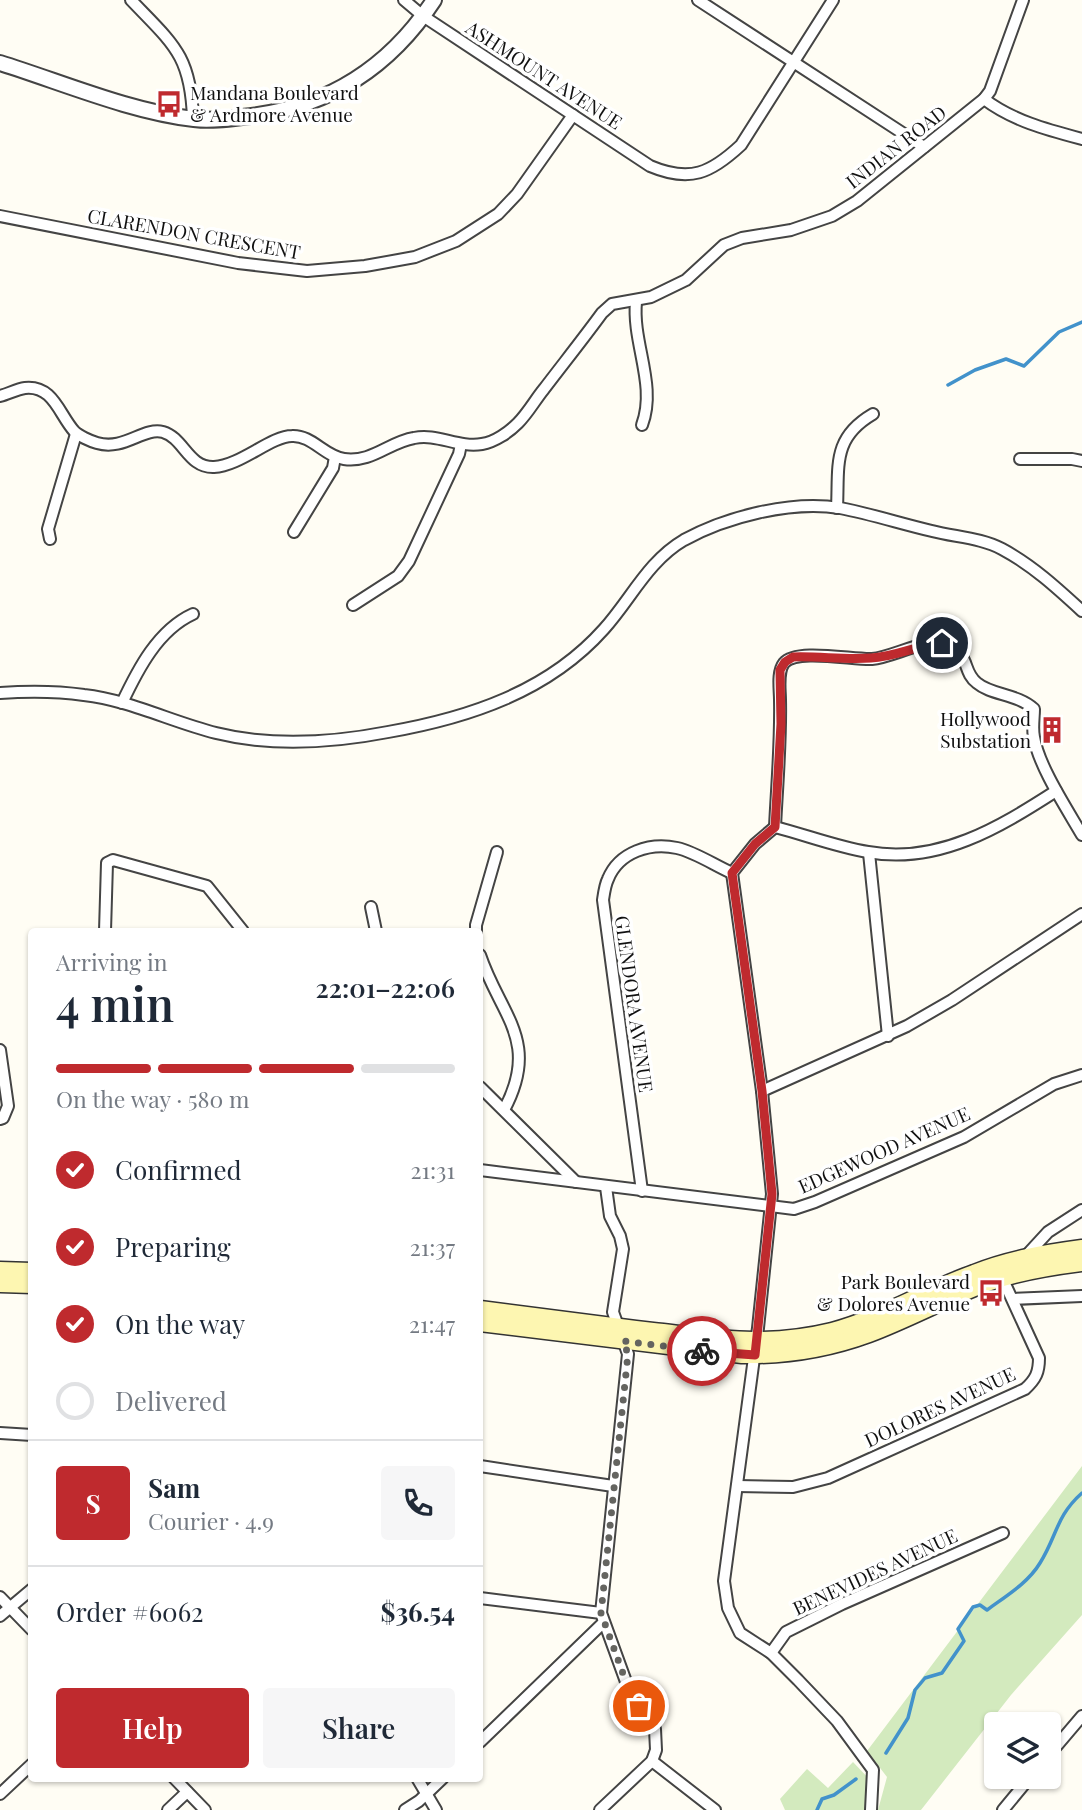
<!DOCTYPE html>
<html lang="en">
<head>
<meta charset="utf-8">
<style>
	:root { --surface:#fff; --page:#f6f6f7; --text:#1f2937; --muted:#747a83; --line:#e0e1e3; --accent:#bf2a2e }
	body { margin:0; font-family:"Playfair Display",serif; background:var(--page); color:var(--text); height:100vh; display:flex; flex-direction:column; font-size:26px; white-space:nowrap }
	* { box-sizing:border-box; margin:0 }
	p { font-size:23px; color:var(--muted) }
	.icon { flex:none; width:38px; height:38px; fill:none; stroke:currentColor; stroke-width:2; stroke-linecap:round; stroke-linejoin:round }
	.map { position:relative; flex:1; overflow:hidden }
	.drawer { position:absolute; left:28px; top:928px; width:455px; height:854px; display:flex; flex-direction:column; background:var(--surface); border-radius:7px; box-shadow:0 2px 5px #0004 }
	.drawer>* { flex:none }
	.tools { position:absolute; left:984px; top:1712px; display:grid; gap:14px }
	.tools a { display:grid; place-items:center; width:77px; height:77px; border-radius:7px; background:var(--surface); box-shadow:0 2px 5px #0004; font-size:35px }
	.pin { position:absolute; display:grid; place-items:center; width:60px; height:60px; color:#fff; margin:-30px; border:4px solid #fff; border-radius:50%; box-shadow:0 2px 7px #0007 }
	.courier { position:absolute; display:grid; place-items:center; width:70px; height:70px; margin:-35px; border:5px solid #bf2a2e; border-radius:50%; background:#fff; color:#222; box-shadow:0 2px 9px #0007 }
	.headline em { font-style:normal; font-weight:600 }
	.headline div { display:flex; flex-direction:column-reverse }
	.headline { display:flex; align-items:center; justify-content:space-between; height:119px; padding:0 28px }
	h1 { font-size:46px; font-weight:600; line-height:52px }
	.bar { display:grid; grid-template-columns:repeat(4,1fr); gap:10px 7px; align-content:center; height:84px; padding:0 28px }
	.bar i { height:9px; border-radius:5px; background:var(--line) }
	.bar .on { background:var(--accent) }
	.bar p { grid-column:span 4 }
	.line { display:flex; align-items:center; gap:18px; padding:0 28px; border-top:2px solid var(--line) }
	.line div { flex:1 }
	.round { display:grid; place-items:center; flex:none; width:74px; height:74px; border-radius:7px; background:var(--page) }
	ol { padding:0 28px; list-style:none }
	li { display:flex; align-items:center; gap:21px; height:77px }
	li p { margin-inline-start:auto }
	li .icon { padding:7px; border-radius:50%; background:var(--accent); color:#fff; stroke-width:4 }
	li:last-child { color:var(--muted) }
	li i { width:38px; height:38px; border:4px solid var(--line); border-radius:50% }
	.button { display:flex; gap:14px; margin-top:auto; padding:14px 28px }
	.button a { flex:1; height:80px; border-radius:7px; background:var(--accent); color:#fff; font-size:28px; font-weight:600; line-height:80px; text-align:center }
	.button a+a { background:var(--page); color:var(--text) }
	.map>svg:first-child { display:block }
	.green { fill:#d3eabe }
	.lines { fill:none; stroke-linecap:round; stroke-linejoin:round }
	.stream { stroke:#4292cb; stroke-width:3.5 }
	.minor-casing { stroke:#444; stroke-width:14 }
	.tertiary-casing { stroke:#444; stroke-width:18 }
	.secondary-casing { stroke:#333; stroke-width:19 }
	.minor { stroke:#fff; stroke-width:10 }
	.tertiary { stroke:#fff; stroke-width:14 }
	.secondary { stroke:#fdf6b1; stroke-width:16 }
	.done { stroke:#646460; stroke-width:7; stroke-dasharray:0 12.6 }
	.route { stroke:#bf2a2e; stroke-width:9 }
	.labels { text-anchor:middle; stroke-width:7; stroke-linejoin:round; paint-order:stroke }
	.street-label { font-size:19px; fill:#111; stroke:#fff }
	.poi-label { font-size:19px; fill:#111; stroke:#fff; text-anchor:end }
</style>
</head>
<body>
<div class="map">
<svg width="1082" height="1810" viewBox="0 0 1082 1810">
	<rect width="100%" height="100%" fill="#fffdf4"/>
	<!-- green -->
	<g class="green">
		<path d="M1082,1466V1615L1011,1695L921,1810H878L887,1777L867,1751Z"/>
		<path d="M853,1762L872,1782L865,1810H785L780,1799L807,1769L828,1788Z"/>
	</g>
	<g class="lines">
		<!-- stream -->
		<g class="stream">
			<path d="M948,385L975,370L1006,359L1024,366L1059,332L1082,322"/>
			<path d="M886,1753L908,1718L915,1690L925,1678L942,1673L964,1641L958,1629L973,1607L980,1605L987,1610C1006,1596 1028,1583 1040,1563C1057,1536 1056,1516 1082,1493"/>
			<path d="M817,1810L822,1799L834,1795L856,1779"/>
		</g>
		<defs>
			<g id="minor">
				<path d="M131,0C173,44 191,55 193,119"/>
				<path d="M404,0L423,16L650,166C690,183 711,173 741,145L833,0"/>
				<path d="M698,0L924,147"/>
				<path d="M984,99C1013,121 1048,130 1082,139"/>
				<path d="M0,216L238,263L307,271L365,266L415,257L456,241L498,214L517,194L573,115"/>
				<path d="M636,302C632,343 657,385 642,425"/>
				<path d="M0,396C8,394 17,389 25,388C53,385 59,414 74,431C79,436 90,441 97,443C124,451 143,427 163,432C184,438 188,468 214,467C240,466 271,436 292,436C312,435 324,456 344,459C372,463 389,442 414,438C437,433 458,448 482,444C495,442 509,432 518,423C528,413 535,400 544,389C563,364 583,339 602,313L612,304L651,297L686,280L724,245L742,238L791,230L832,216L857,201L984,99L990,91L1023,0"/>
				<path d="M1020,459H1072L1082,461"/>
				<path d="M837,508C839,465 832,438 873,414"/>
				<path d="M294,532L333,468L335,457"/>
				<path d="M50,539L48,529L76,434"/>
				<path d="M353,605L398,576L409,561L459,454L461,444"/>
				<path d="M0,693C28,691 56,691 84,695C129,700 172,722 216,733C272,747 331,743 388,732C468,718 548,692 604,629C631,599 648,561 684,540C726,517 791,500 840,508C871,514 902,524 932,531C955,537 982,538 1002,549C1032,565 1057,588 1082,611"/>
				<path d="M122,703C138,669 158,630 193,614"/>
				<path d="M775,827L755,844L732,873L762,1091L772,1194L758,1328L724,1581L728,1608L740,1633L771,1653L798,1680L837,1721L873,1770L871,1810"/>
				<path d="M775,827C777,785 781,742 780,700C780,689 777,672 784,663C796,648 853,660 872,659C894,657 924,638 944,645C972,653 961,671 977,683C991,695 1018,694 1034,709C1034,718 1032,728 1034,737C1038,765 1067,809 1082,835"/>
				<path d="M775,827C806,835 837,847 868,852C938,865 1000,827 1056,791"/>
				<path d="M869,853L888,1036"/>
				<path d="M371,907L376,931"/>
				<path d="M105,931L107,863L113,860L207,886L243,931"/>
				<path d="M476,931V925L497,852"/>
				<path d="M480,955C500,1015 541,1041 504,1110"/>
				<path d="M0,1050L8,1106L3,1118L0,1119"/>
				<path d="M480,1087L576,1182"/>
				<path d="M762,1091L907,1026L952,1000L1082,914"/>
				<path d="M480,1170L794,1209L815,1202L964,1137L1054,1084L1082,1075"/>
				<path d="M642,1191L603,900C604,893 605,885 608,879C619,852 650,842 677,848C695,852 714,865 732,873"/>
				<path d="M1025,1257L1048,1232L1082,1210"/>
				<path d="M1013,1299L1082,1296"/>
				<path d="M0,1433L32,1435"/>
				<path d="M480,1466L613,1486"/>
				<path d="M737,1486L793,1487L828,1478L1025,1389C1036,1379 1039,1372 1039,1358L1000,1273"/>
				<path d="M0,1597L32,1630"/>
				<path d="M480,1598L601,1613"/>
				<path d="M0,1616L32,1589"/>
				<path d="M771,1653L786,1632L842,1604L1003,1533"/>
				<path d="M480,1742L603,1623"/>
				<path d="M1048,1756L1082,1716"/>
				<path d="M652,1761L715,1810"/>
				<path d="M174,1778L205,1810"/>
				<path d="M417,1778L436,1810"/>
				<path d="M0,1794L32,1764"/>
				<path d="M168,1810L187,1792"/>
				<path d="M405,1810L419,1801L443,1778"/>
				<path d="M600,1810L652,1761L656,1750L655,1729L629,1690L601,1613L628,1354L613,1312L623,1249L620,1236L610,1216L606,1187"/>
				<path d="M1003,1810L1031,1776"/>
			</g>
			<path id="tertiary" d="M0,63C61,82 131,112 194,119C210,121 226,119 242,117C325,109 388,70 434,0"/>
			<g id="secondary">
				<path d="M0,1270L32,1271"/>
				<path d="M0,1284L32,1285"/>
				<path d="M480,1309C537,1316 595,1324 653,1331C718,1338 767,1347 832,1331C881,1318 926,1290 974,1273C1009,1259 1045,1253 1082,1248"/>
				<path d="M480,1323L742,1355C785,1356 828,1349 869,1334C909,1319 947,1298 987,1283C1018,1272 1050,1267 1082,1263"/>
			</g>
		</defs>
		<!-- minor casing -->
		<use href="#minor" class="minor-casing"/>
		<!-- tertiary casing -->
		<use href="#tertiary" class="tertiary-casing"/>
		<!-- secondary casing -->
		<use href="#secondary" class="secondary-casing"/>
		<!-- minor -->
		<use href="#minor" class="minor"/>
		<!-- tertiary -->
		<use href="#tertiary" class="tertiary"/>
		<!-- secondary -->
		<use href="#secondary" class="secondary"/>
	</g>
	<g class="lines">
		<!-- done -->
		<path class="done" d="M639,1706L629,1690L601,1613L628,1354L623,1341L702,1351"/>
		<!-- route -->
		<path class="route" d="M702,1351L755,1355L772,1194L762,1091L732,873L755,844L775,827L781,724L780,670L785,662L793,657C819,656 845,660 871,658C896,657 917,645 942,643"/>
	</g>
	<!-- icons -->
	<defs>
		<symbol id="bus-bare" viewBox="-9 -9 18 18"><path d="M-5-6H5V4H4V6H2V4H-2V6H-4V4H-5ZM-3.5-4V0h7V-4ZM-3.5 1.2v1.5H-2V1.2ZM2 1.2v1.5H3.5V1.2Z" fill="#bf2a2e" stroke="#fff" stroke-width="2.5" paint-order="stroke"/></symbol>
		<symbol id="building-bare" viewBox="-9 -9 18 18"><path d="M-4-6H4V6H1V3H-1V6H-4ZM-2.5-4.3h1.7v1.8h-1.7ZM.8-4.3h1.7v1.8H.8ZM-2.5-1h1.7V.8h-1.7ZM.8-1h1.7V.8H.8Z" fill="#bf2a2e" stroke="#fff" stroke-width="2.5" paint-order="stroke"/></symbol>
	</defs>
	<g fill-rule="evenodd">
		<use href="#bus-bare" x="150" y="85" width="38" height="38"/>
		<use href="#building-bare" x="1033" y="711" width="38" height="38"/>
		<use href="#bus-bare" x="972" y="1274" width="38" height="38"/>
	</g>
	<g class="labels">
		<!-- street labels -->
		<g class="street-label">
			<text transform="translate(544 75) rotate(33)" y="7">ASHMOUNT AVENUE</text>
			<text transform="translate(896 147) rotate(-38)" y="7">INDIAN ROAD</text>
			<text transform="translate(194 234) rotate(10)" y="7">CLARENDON CRESCENT</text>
			<text transform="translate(634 1004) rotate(82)" y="7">GLENDORA AVENUE</text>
			<text transform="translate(884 1150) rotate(-24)" y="7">EDGEWOOD AVENUE</text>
			<text transform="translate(940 1407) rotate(-25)" y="7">DOLORES AVENUE</text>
			<text transform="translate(875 1572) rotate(-25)" y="7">BENEVIDES AVENUE</text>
		</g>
		<!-- poi labels -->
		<g class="poi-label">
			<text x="190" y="100" text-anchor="start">Mandana Boulevard<tspan x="190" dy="22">&amp; Ardmore Avenue</tspan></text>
			<text x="1031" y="726">Hollywood<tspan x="1031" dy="22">Substation</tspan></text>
			<text x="970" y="1289">Park Boulevard<tspan x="970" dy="22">&amp; Dolores Avenue</tspan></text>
		</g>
	</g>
</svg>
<div class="tools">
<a><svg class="icon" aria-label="layers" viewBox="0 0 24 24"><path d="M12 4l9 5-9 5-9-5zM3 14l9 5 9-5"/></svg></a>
</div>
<div class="pin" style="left:639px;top:1706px;background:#ea580c"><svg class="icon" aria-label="bag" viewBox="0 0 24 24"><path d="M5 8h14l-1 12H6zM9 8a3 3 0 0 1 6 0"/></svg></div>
<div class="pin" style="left:942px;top:643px;background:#1f2937"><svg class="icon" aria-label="home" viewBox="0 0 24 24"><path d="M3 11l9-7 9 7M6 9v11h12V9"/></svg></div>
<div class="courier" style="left:702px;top:1351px"><svg class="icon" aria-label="bike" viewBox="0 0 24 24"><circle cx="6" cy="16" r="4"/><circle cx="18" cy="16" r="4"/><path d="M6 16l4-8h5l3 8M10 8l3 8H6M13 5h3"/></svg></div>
<section class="drawer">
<div class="headline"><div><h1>4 min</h1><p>Arriving in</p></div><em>22:01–22:06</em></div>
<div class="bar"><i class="on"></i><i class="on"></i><i class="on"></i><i></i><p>On the way · 580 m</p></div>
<ol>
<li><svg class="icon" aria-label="check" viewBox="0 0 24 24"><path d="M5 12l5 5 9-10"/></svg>Confirmed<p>21:31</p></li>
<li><svg class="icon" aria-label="check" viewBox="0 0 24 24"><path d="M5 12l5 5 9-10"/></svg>Preparing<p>21:37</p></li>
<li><svg class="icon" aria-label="check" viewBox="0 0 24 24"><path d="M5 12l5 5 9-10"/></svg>On the way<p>21:47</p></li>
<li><i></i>Delivered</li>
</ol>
<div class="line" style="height:126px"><b class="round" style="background:var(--accent);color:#fff">S</b><div><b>Sam</b><p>Courier · 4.9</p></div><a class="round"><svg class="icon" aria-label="phone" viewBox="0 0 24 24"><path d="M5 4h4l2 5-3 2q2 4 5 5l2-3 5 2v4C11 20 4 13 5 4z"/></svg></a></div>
<div class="line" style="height:91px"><div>Order #6062</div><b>$36.54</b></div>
<div class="button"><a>Help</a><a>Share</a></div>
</section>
</div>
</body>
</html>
